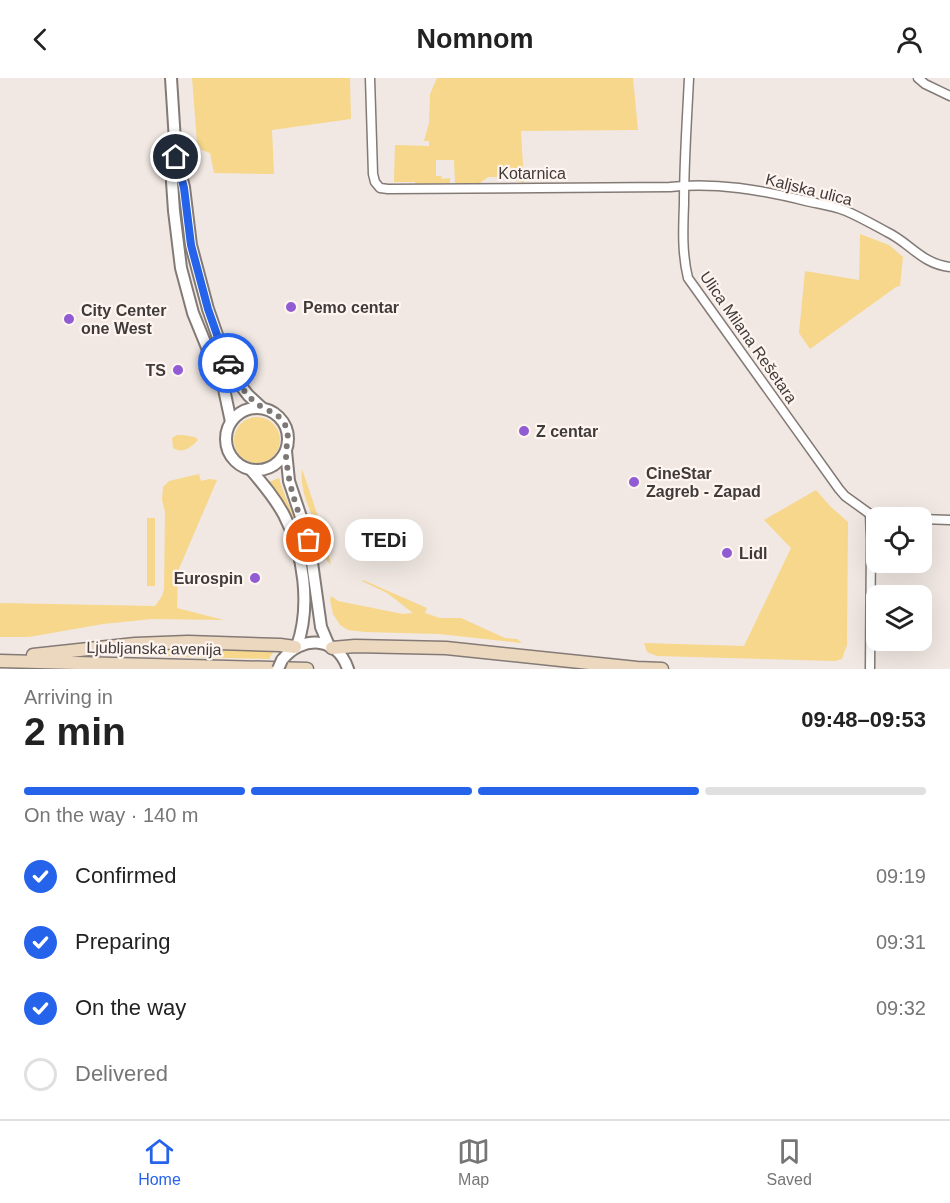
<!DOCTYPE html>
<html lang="en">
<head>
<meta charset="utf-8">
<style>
	:root { --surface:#fff; --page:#f6f6f6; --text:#222; --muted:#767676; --line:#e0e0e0; --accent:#2563eb }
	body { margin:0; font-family:Arial,sans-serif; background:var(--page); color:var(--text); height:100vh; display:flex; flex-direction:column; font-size:22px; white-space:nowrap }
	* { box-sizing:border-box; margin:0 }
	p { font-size:20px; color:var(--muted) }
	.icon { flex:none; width:33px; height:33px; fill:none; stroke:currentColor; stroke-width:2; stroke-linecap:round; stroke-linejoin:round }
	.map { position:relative; height:591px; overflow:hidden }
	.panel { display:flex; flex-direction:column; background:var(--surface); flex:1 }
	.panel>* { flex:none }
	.buttons { position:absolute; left:866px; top:429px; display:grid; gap:12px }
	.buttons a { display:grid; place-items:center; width:66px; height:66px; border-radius:12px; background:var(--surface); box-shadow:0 6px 24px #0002; font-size:30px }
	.pin { position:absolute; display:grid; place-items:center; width:51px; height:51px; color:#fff; margin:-26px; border:3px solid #fff; border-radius:50%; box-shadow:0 2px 6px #0007 }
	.courier { position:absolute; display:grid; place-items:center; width:60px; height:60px; margin:-30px; border:4px solid #2563eb; border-radius:50%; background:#fff; color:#222; box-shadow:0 2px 8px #0007 }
	.bubble { position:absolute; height:42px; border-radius:18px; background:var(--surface); box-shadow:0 6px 24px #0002; font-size:20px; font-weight:700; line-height:42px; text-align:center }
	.overview em { font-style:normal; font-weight:700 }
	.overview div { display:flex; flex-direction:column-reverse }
	.overview { display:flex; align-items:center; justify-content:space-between; height:102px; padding:0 24px }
	h1 { font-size:39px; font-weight:700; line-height:45px }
	.bar { display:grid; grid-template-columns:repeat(4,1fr); gap:9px 6px; align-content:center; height:72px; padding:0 24px }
	.bar i { height:8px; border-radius:4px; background:var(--line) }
	.bar .on { background:var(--accent) }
	.bar p { grid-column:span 4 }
	ol { padding:0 24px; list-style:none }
	li { display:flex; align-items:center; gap:18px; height:66px }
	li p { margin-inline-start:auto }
	li .icon { padding:6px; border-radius:50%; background:var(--accent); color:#fff; stroke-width:4 }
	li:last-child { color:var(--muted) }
	li i { width:33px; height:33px; border:3px solid var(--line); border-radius:50% }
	header { display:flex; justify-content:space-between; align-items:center; height:78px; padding:0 24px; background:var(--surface); font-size:27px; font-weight:700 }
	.menu { display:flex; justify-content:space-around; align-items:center; height:84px; border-top:2px solid var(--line); background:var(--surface); font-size:16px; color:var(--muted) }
	.menu a { display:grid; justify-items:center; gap:3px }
	.menu .on { color:var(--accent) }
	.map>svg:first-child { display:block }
	.green { fill:#f6d78b }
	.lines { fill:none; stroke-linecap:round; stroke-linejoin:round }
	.minor-casing { stroke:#837a76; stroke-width:11 }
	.tertiary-casing { stroke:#837a76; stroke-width:14 }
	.secondary-casing { stroke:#837a76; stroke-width:15 }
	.minor { stroke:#fff; stroke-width:8 }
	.tertiary { stroke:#fff; stroke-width:10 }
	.secondary { stroke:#ecd8be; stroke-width:12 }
	.tertiary-bridge-casing { stroke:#837a76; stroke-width:14; stroke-linecap:butt }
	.tertiary-bridge { stroke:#fff; stroke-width:10 }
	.done { stroke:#7d7875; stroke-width:6; stroke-dasharray:0 10.8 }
	.route { stroke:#2563eb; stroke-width:8 }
	.poi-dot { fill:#915bd3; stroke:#fff5f0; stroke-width:2 }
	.labels { text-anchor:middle; stroke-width:4.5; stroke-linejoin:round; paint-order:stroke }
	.street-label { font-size:16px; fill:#3f3b3a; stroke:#fff5f0 }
	.poi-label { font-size:16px; font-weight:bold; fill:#3f3b3a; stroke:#fff5f0; text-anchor:start }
</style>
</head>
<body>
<header><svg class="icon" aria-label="back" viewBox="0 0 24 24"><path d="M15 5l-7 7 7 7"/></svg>Nomnom<svg class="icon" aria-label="person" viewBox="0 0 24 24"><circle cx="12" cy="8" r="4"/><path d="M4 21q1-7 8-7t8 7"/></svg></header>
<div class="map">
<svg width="950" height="591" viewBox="0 0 950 591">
	<rect width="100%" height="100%" fill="#f1e8e3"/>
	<!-- green -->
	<g class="green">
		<path d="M192,0H350L351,41L272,52L274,96L214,95L210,75L202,72L197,64Z"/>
		<path d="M437,0H633L638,52L521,53L524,105L505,99H488L480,105H455L454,82H436V98H441L442,101L450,100V105L415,106V104H394L395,67L429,68V63H424L429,45L430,16Z"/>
		<path d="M860,156L889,167L903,179L900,208L896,209L810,271L799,255L805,193L859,202Z"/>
		<circle cx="257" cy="362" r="23"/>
		<path d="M177,357H183L195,359L198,362C191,370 182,376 173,370L172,360Z"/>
		<path d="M302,391L324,456L331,487C322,480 322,467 318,457L322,455L318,443L315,444C307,426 300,410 302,391Z"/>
		<path d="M199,396L201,403L209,401L217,402L178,493L177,530L224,542L152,541L103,546L29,559H0V525L155,528L162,518L164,511L165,434L162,422L163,409L169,403Z"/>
		<path d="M279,400C283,415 290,429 296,444C306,473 312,502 313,533H309C308,514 303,496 298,478C292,451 287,425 269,404Z"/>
		<path d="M816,412L830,428L848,444L847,567L842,581L835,583L657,578L647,574L644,565L744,568L791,470L764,442Z"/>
		<rect x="147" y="440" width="8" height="68"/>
		<path d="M363,502L427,530L425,535L440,540H461L505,560L517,561L522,565L439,556L365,554L348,552L340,547L333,536L330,522L331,518L338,523L403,536L413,535L387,515L362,503Z"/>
		<path d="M169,569L276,570L269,581L122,577L169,572Z"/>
	</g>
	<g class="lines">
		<defs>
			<g id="minor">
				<path d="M370,0L373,96L375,104L380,110L388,111L670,109C716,104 762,112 806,123C819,126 834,128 846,133C860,139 874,147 887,154C910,165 922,186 950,189"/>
				<path d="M689,0C687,42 684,84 684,126C683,151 682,176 688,200L839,411L845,418L870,436L901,440"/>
				<path d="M918,0L925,6L950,18"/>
				<path d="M870,436L871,462L870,591"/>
				<path d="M921,441L950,442"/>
			</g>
			<g id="tertiary">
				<path d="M171,0L176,79L184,109L191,167L208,231L222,271L238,304L248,317L262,330"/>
				<path d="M175,82L172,104L174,133L181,190L193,235L224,311L231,344"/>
				<circle cx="257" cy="361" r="31"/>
				<path d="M286,373L289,403L309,463L321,549L329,568"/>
				<path d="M251,392C263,406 275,420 284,437C304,475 311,528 297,568"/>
				<path d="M282,582C302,557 337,558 348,591"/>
			</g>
			<g id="secondary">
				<path d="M332,570L355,568L446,570L637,590L662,591"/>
				<path d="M33,577L135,566L188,564L280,567L295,569"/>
				<path d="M0,583L307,591"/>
			</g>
		</defs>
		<!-- minor casing -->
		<use href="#minor" class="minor-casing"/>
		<!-- tertiary casing -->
		<use href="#tertiary" class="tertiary-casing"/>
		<!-- secondary casing -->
		<use href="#secondary" class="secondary-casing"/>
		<!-- minor -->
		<use href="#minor" class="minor"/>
		<!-- tertiary -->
		<use href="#tertiary" class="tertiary"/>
		<!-- secondary -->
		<use href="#secondary" class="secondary"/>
		<defs>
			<path id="tertiary-bridge" d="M278,591L282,582"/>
		</defs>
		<!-- tertiary-bridge casing -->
		<use href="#tertiary-bridge" class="tertiary-bridge-casing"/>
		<!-- tertiary-bridge -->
		<use href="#tertiary-bridge" class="tertiary-bridge"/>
	</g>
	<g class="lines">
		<!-- done -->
		<path class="done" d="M228,285C236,301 246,320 262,329C270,334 278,335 284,345C291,356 286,365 286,377C286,384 288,392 289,400C293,421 301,442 309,462"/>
		<!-- route -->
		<path class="route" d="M176,79L184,110L191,167L208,231L222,271L228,285"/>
	</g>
	<!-- markers -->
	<g class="poi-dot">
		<circle cx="291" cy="229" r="6"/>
		<circle cx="69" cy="241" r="6"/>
		<circle cx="178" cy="292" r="6"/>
		<circle cx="524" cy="353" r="6"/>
		<circle cx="634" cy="404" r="6"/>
		<circle cx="727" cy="475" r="6"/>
		<circle cx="255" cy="500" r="6"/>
	</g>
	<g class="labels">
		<!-- street labels -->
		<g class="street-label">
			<text x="532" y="101">Kotarnica</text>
			<text transform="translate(809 111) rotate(14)" y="6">Kaljska ulica</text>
			<text transform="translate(749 259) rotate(55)" y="6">Ulica Milana Rešetara</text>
			<text transform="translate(154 570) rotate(1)" y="6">Ljubljanska avenija</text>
		</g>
		<!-- poi labels -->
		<g class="poi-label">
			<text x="303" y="235">Pemo centar</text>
			<text x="81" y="238">City Center<tspan x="81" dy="18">one West</tspan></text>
			<text x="166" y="298" text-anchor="end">TS</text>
			<text x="536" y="359">Z centar</text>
			<text x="646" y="401">CineStar<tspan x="646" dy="18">Zagreb - Zapad</tspan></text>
			<text x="739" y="481">Lidl</text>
			<text x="243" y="506" text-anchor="end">Eurospin</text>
		</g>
	</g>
</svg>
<div class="buttons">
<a><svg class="icon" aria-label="locate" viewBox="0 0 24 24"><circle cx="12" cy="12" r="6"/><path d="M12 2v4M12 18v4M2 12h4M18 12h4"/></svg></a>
<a><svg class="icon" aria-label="layers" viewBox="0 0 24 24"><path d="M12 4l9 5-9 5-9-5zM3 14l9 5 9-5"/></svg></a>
</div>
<div class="pin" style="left:309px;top:462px;background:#ea580c"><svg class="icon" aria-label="bag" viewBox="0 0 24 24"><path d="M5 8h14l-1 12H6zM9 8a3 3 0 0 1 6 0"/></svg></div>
<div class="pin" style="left:176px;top:79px;background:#1f2937"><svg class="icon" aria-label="home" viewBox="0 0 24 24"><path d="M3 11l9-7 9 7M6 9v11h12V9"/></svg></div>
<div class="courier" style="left:228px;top:285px"><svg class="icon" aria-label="car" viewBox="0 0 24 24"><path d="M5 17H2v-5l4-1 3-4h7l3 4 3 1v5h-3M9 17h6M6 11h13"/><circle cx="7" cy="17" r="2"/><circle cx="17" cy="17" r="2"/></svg></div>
<div class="bubble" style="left:345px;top:441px;width:78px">TEDi</div>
</div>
<section class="panel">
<div class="overview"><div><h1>2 min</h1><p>Arriving in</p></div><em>09:48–09:53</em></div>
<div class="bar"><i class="on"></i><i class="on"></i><i class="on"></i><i></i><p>On the way · 140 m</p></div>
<ol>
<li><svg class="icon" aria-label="check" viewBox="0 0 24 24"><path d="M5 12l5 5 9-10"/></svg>Confirmed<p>09:19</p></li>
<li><svg class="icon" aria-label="check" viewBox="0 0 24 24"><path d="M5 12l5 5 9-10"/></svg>Preparing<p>09:31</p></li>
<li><svg class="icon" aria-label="check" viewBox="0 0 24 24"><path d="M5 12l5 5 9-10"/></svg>On the way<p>09:32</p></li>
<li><i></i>Delivered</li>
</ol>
</section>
<nav class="menu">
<a class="on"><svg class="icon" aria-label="home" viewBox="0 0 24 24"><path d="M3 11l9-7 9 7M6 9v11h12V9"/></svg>Home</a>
<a><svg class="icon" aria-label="map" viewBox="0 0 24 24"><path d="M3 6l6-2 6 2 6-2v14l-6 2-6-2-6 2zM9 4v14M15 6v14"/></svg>Map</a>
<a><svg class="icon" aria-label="saved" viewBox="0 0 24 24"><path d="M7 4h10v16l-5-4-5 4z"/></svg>Saved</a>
</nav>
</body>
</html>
